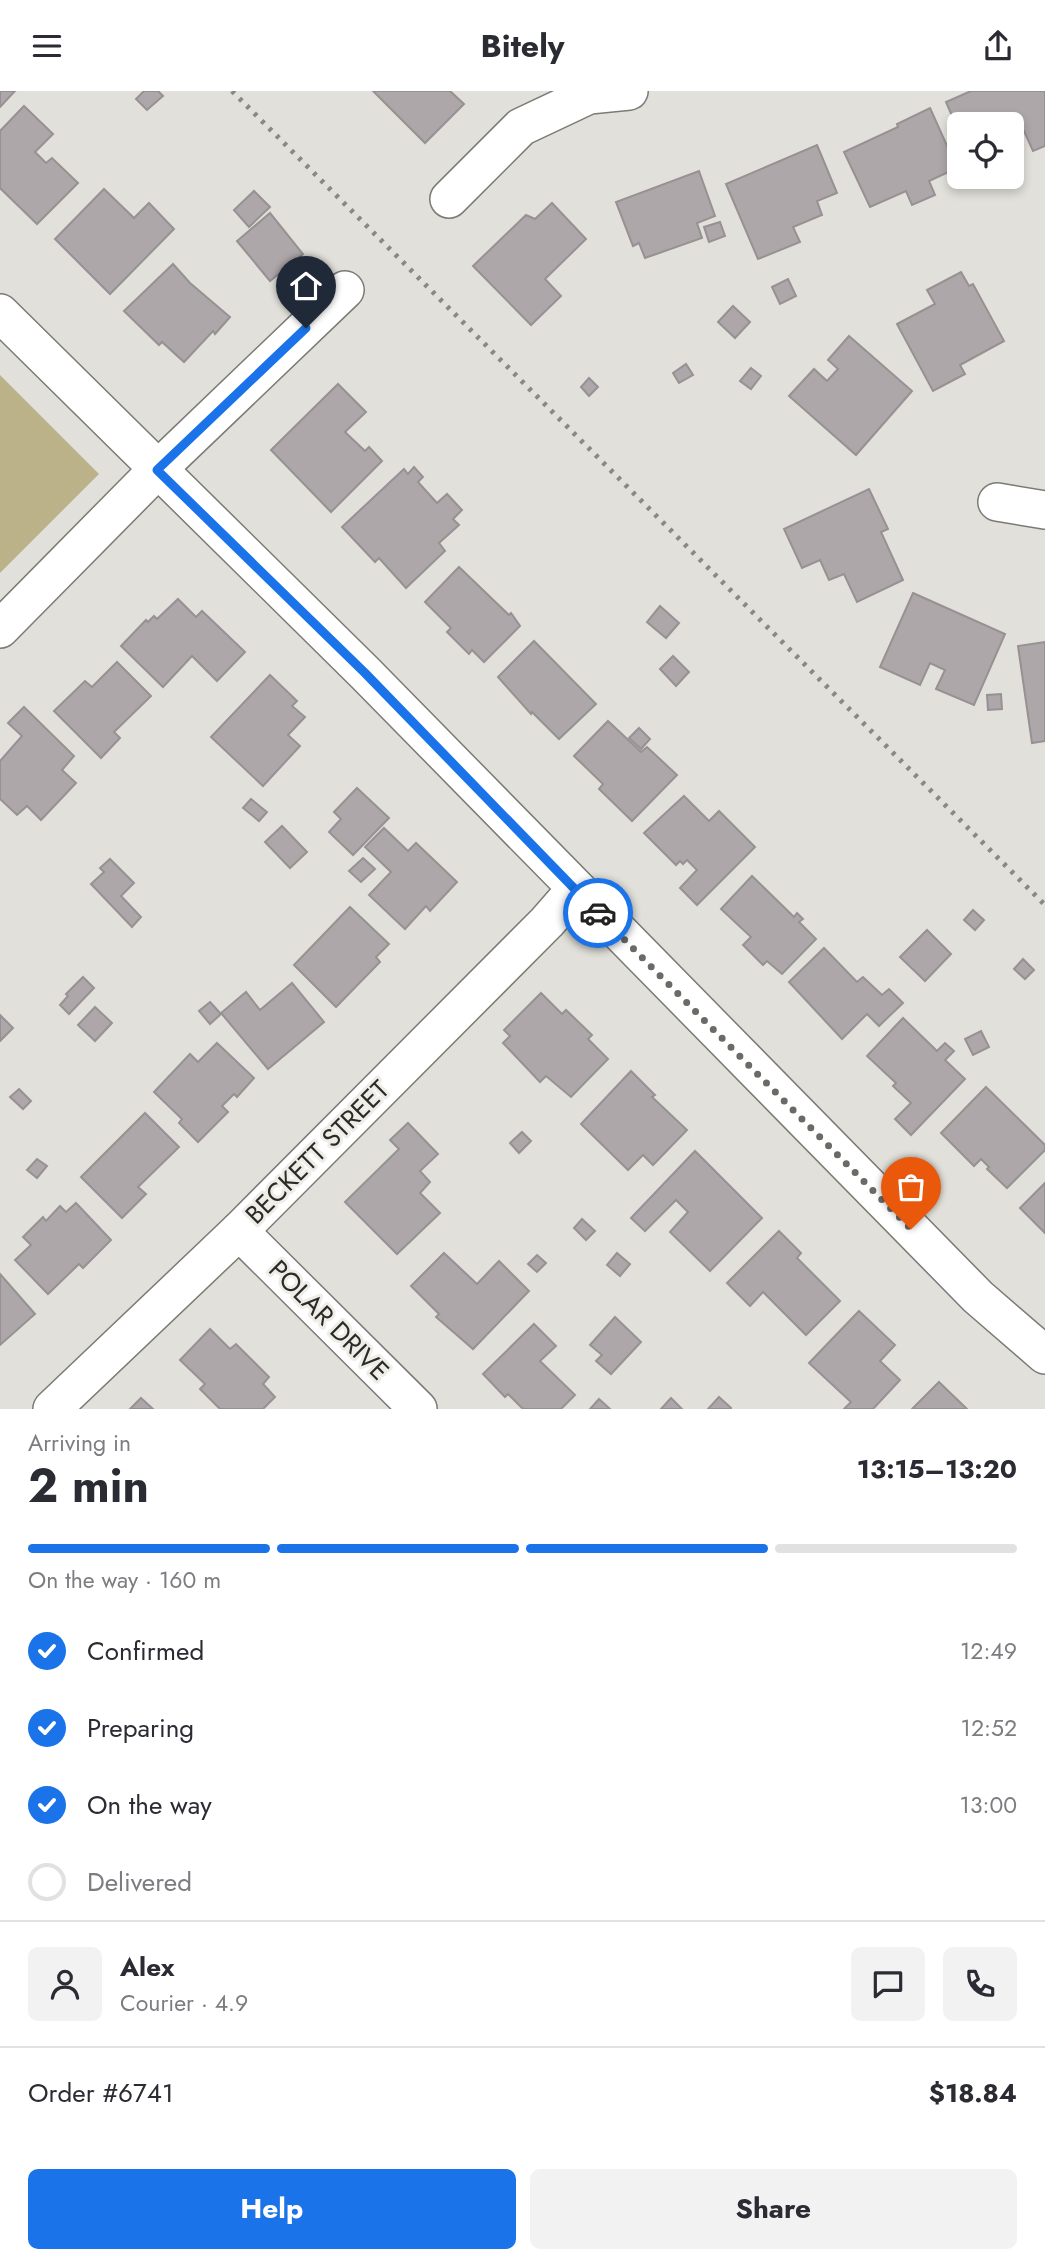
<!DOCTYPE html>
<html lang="en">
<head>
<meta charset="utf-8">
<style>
	:root { --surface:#fff; --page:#f2f2f3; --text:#2b2b33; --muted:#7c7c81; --line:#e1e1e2; --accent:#1a73e8 }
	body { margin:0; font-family:Jost,sans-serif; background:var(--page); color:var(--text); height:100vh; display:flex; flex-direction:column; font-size:26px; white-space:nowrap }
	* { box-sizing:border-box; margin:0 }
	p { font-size:23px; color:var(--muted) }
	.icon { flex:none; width:38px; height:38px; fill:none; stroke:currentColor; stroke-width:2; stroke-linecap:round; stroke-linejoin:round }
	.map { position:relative; height:1318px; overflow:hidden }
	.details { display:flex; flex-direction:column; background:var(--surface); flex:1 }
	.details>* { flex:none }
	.tools { position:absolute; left:947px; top:21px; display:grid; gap:14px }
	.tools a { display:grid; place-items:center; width:77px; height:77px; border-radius:10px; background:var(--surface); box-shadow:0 4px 10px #0003; font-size:35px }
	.pin { position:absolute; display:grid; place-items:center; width:60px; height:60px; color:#fff; margin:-72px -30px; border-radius:50% 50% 50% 0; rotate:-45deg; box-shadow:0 0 7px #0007 }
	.pin .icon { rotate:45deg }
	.courier { position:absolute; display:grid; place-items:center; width:70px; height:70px; margin:-35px; border:5px solid #1a73e8; border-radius:50%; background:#fff; color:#222; box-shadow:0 2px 9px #0007 }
	.headline em { font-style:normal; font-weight:700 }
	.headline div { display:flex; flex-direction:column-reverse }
	.headline { display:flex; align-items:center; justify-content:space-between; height:119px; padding:0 28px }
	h1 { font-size:46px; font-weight:700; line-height:52px }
	.bar { display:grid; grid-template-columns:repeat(4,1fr); gap:10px 7px; align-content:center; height:84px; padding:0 28px }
	.bar i { height:9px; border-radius:5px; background:var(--line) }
	.bar .selected { background:var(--accent) }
	.bar p { grid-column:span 4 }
	.line { display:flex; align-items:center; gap:18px; padding:0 28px; border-top:2px solid var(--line) }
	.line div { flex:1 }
	.round { display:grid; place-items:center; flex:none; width:74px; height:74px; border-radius:10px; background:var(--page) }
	ol { padding:0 28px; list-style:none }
	li { display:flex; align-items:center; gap:21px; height:77px }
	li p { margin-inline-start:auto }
	li .icon { padding:7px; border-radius:50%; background:var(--accent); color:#fff; stroke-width:4 }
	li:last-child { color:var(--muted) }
	li i { width:38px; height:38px; border:4px solid var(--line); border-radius:50% }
	.button { display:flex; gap:14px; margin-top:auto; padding:14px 28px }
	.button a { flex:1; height:80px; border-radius:10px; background:var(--accent); color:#fff; font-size:28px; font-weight:700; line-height:80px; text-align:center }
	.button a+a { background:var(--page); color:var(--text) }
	header { display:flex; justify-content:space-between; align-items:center; height:91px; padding:0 28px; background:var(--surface); font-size:32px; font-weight:700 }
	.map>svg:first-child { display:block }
	.green { fill:#bbb28a }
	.building { fill:#aea7aa; stroke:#979193; stroke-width:2 }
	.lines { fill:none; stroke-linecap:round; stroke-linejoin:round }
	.minor-casing { stroke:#7b7a74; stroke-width:40 }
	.minor { stroke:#fff; stroke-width:37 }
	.rail { stroke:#898984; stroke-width:5; stroke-dasharray:3.5 7; stroke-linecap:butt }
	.done { stroke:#6a6a66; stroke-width:7; stroke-dasharray:0 12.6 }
	.route { stroke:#1a73e8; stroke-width:9 }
	.labels { text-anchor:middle; stroke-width:6; stroke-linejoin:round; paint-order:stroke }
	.street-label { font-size:26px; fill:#2a2a27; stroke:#eeede7 }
</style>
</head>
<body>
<header><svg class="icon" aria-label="menu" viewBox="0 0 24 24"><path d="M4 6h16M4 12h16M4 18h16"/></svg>Bitely<svg class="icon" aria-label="share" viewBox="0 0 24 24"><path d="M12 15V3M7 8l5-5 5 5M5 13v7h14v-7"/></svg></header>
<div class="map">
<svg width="1045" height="1318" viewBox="0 0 1045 1318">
	<rect width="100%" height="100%" fill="#e1e0da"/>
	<!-- green -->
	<path class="green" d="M0,284L99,383L0,482Z"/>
	<!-- building -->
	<g class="building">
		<path d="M0,0H15L0,16Z"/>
		<path d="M144,0H158L163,5L147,19L136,8Z"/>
		<path d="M373,0H450L464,13L425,52Z"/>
		<path d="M971,0H1045V55L1033,60L1024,40L1012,45V33H959V41L946,11Z"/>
		<path d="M24,15L53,43L35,61L46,72L52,67L78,92L37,133L0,97V40Z"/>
		<path d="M930,17L957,77L929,90L935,104L912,114L906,100L870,116L844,61L898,36L897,33Z"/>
		<path d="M817,54L837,102L817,110L822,124L793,136L800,151L758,168L726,93Z"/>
		<path d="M1012,55L1018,69L1012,72Z"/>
		<path d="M699,80L715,125L697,132L702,147L645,167L639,152L633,155L616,111Z"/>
		<path d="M104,98L134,127L149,112L174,138L110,203L55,148Z"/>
		<path d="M254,100L270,116L249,136L234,119Z"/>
		<path d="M552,112L586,148L545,188L561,205L531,234L473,175L526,124L535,128Z"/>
		<path d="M270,122L303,163L270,190L237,150Z"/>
		<path d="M720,131L725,145L709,151L704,136Z"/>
		<path d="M173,173L190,192L230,226L215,243L213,240L184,271L162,251L159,254L124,220Z"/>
		<path d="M961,181L969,195L973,193L1004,250L960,274L965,283L933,300L897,233L935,213L927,199Z"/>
		<path d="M788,188L796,205L780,213L772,196Z"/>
		<path d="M733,215L750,231L735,247L718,231Z"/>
		<path d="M849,245L912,300L856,364L789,305L814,278L827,290L838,278L828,269Z"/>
		<path d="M686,273L693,284L679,292L673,282Z"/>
		<path d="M751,277L761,285L751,298L740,290Z"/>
		<path d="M589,287L598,296L589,305L581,296Z"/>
		<path d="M338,293L366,321L345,341L365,360L369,356L382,370L331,421L271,359Z"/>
		<path d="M414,376L423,386L418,391L437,412L447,403L462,419L453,428L459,434L439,452L445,460L406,497L379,467L375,471L342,436L404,378L408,383Z"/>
		<path d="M869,398L888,438L881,441L903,489L857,511L844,483L829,489L820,469L802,477L784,438Z"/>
		<path d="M459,476L509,524L511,522L520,535L484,571L472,559L469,563L447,541L451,537L425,511Z"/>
		<path d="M913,502L1005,543L974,614L936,598L945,579L930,572L920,594L880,576Z"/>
		<path d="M178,508L196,526L202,520L245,561L217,590L192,565L163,596L121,555L146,529L148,531L154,525L157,528Z"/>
		<path d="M660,515L679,532L666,547L647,531Z"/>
		<path d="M534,550L596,613L559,648L532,621L531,623L498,586Z"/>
		<path d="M1045,551V650L1032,652L1018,555Z"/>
		<path d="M673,565L689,581L676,595L660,578Z"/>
		<path d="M117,571L151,605L114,641L120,647L101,667L54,620L85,590L92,596Z"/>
		<path d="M270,584L297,610L292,615L305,626L288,644L300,655L263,695L211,646Z"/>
		<path d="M1001,603L1002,618L988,619L987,604Z"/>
		<path d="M24,616L74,665L62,679L76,692L41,729L27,715L17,724L0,708V670L22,645L8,632Z"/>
		<path d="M608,630L641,661L647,656L677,684L632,730L599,698L603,693L574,665Z"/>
		<path d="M639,637L650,648L641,658L629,647Z"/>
		<path d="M357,697L389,727L353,764L329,741L341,728L334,721Z"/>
		<path d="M684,705L709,730L719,720L755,756L697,814L680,797L697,779L687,769L683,773L680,770L676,774L644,742Z"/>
		<path d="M251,708L267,721L259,730L243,717Z"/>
		<path d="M282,735L307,761L290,777L265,751Z"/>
		<path d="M384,737L408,760L416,752L457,791L430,820L426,815L405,838L369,804L391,781L365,756Z"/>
		<path d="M363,767L375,778L361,791L349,780Z"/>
		<path d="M110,768L134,792L121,805L141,826L132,836L91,793L104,781L100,777Z"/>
		<path d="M752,785L794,826L797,822L803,828L799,831L816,848L782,883L767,870L763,874L743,854L751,846L721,818Z"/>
		<path d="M350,816L389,853L376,866L380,871L336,916L294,874Z"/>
		<path d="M973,819L984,829L975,839L964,829Z"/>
		<path d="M927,839L951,863L925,890L900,866Z"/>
		<path d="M824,857L857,891L863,886L882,904L889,898L903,912L879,935L867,923L842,948L789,891Z"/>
		<path d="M1023,868L1034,879L1025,888L1014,878Z"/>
		<path d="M83,886L94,897L69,923L60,914L68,905L66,903Z"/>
		<path d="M292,892L324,931L268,978L221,922L246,901L260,919Z"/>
		<path d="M541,902L562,923L566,919L592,944L588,948L608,968L571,1006L546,985L540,991L503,952L510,945L504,939Z"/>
		<path d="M210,911L221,923L210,933L199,920Z"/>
		<path d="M95,916L112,932L95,950L78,934Z"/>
		<path d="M0,924L13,937L0,950Z"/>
		<path d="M903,927L937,960L945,952L954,960L945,969L965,988L911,1044L895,1028L911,1012L893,995L896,992L867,965Z"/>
		<path d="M981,940L989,956L973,964L965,948Z"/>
		<path d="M217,952L254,987L237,1006L234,1003L222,1015L228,1021L198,1051L179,1032L182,1028L154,1001L190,963L198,971Z"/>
		<path d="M631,980L655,1004L652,1006L687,1039L653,1074L643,1064L628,1079L581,1033Z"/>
		<path d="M986,996L1045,1054V1059L1007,1097L987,1078L989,1076L981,1068L974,1075L941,1042Z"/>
		<path d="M19,998L31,1010L23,1018L10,1006Z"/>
		<path d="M145,1022L179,1056L138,1096L146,1103L122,1127L81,1086Z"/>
		<path d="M408,1032L438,1063L420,1080L430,1091L420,1102L440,1122L397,1163L345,1111L399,1058L390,1049Z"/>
		<path d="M522,1041L531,1050L519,1062L510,1052Z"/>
		<path d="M695,1060L762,1127L710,1180L670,1141L688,1121L676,1109L645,1140L631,1127Z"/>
		<path d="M37,1068L47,1075L37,1087L27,1079Z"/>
		<path d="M1045,1092V1142L1020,1117Z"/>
		<path d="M76,1112L111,1149L83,1177L79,1173L48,1203L15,1169L31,1154L23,1146L43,1126L46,1130L60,1115L66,1121Z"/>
		<path d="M582,1128L595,1140L586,1149L574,1137Z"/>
		<path d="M779,1140L801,1162L797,1167L840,1210L806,1244L763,1201L750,1215L727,1192Z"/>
		<path d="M444,1162L477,1193L499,1170L529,1200L473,1258L436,1226L439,1223L411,1195Z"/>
		<path d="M617,1162L630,1173L620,1185L607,1174Z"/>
		<path d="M537,1164L546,1172L537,1181L528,1173Z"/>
		<path d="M0,1183L35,1223L0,1254Z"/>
		<path d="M859,1220L895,1254L880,1270L900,1289L873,1318H844L851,1311L809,1272Z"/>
		<path d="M615,1226L641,1251L611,1283L596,1270L602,1264L590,1254Z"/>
		<path d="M534,1233L556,1255L540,1270L575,1304L561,1318H523L508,1303L505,1306L483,1283Z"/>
		<path d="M210,1238L230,1258L236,1253L269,1286L263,1293L275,1306L263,1318H220L200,1298L205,1293L180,1269Z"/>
		<path d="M939,1291L967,1318H912Z"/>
		<path d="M719,1306L731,1317V1318H708Z"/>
		<path d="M141,1307L153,1318H130Z"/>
		<path d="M671,1307L682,1318H661Z"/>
		<path d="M599,1308L610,1318H590Z"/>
	</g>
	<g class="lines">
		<defs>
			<g id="minor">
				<path d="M449,108L521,36L589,4L629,0"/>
				<path d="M0,222L365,582L978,1206L1045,1264"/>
				<path d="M997,411L1045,419"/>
				<path d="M0,538L157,379L345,199"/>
				<path d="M239,1140L418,1318"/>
				<path d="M52,1318L239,1140L547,831L575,799"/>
			</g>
		</defs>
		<!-- minor casing -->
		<use href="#minor" class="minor-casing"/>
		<!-- minor -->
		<use href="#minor" class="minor"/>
		<!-- rail -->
		<path class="rail" d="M232,0L1045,814"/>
	</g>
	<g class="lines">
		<!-- done -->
		<path class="done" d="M598,822L911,1138"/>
		<!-- route -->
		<path class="route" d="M306,237L157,379L365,582L598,822"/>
	</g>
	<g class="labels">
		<!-- street labels -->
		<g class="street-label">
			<text transform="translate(317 1061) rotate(-45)" y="9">BECKETT STREET</text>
			<text transform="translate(329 1229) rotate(45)" y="9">POLAR DRIVE</text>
		</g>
	</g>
</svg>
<div class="tools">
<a><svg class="icon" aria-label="locate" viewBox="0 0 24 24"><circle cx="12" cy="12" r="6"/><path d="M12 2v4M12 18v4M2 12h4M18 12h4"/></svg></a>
</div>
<div class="pin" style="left:911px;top:1138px;background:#ea580c"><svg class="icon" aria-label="bag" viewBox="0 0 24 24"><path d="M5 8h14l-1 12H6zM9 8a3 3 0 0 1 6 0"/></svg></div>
<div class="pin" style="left:306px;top:237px;background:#1f2937"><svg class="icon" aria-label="home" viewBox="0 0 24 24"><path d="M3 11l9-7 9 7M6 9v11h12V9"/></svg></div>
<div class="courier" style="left:598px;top:822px"><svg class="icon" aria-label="car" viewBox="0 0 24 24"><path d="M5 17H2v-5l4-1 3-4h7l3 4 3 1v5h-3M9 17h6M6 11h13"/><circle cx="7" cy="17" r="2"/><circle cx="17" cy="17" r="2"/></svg></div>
</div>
<section class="details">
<div class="headline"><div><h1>2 min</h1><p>Arriving in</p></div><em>13:15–13:20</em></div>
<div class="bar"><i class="selected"></i><i class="selected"></i><i class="selected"></i><i></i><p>On the way · 160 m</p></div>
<ol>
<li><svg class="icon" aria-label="check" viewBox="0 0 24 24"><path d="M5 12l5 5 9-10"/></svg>Confirmed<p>12:49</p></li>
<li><svg class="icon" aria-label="check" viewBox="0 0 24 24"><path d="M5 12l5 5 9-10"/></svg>Preparing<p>12:52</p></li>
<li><svg class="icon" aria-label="check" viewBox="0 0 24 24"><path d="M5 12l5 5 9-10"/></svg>On the way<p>13:00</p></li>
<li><i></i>Delivered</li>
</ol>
<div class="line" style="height:126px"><a class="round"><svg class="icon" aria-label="person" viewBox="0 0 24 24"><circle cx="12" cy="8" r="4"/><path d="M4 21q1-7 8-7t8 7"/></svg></a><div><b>Alex</b><p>Courier · 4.9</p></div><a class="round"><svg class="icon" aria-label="chat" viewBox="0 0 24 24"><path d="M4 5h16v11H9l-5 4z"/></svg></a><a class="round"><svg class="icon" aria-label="phone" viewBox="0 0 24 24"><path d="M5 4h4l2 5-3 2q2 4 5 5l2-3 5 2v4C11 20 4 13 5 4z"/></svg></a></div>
<div class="line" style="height:91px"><div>Order #6741</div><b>$18.84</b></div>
<div class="button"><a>Help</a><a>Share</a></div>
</section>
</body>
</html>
